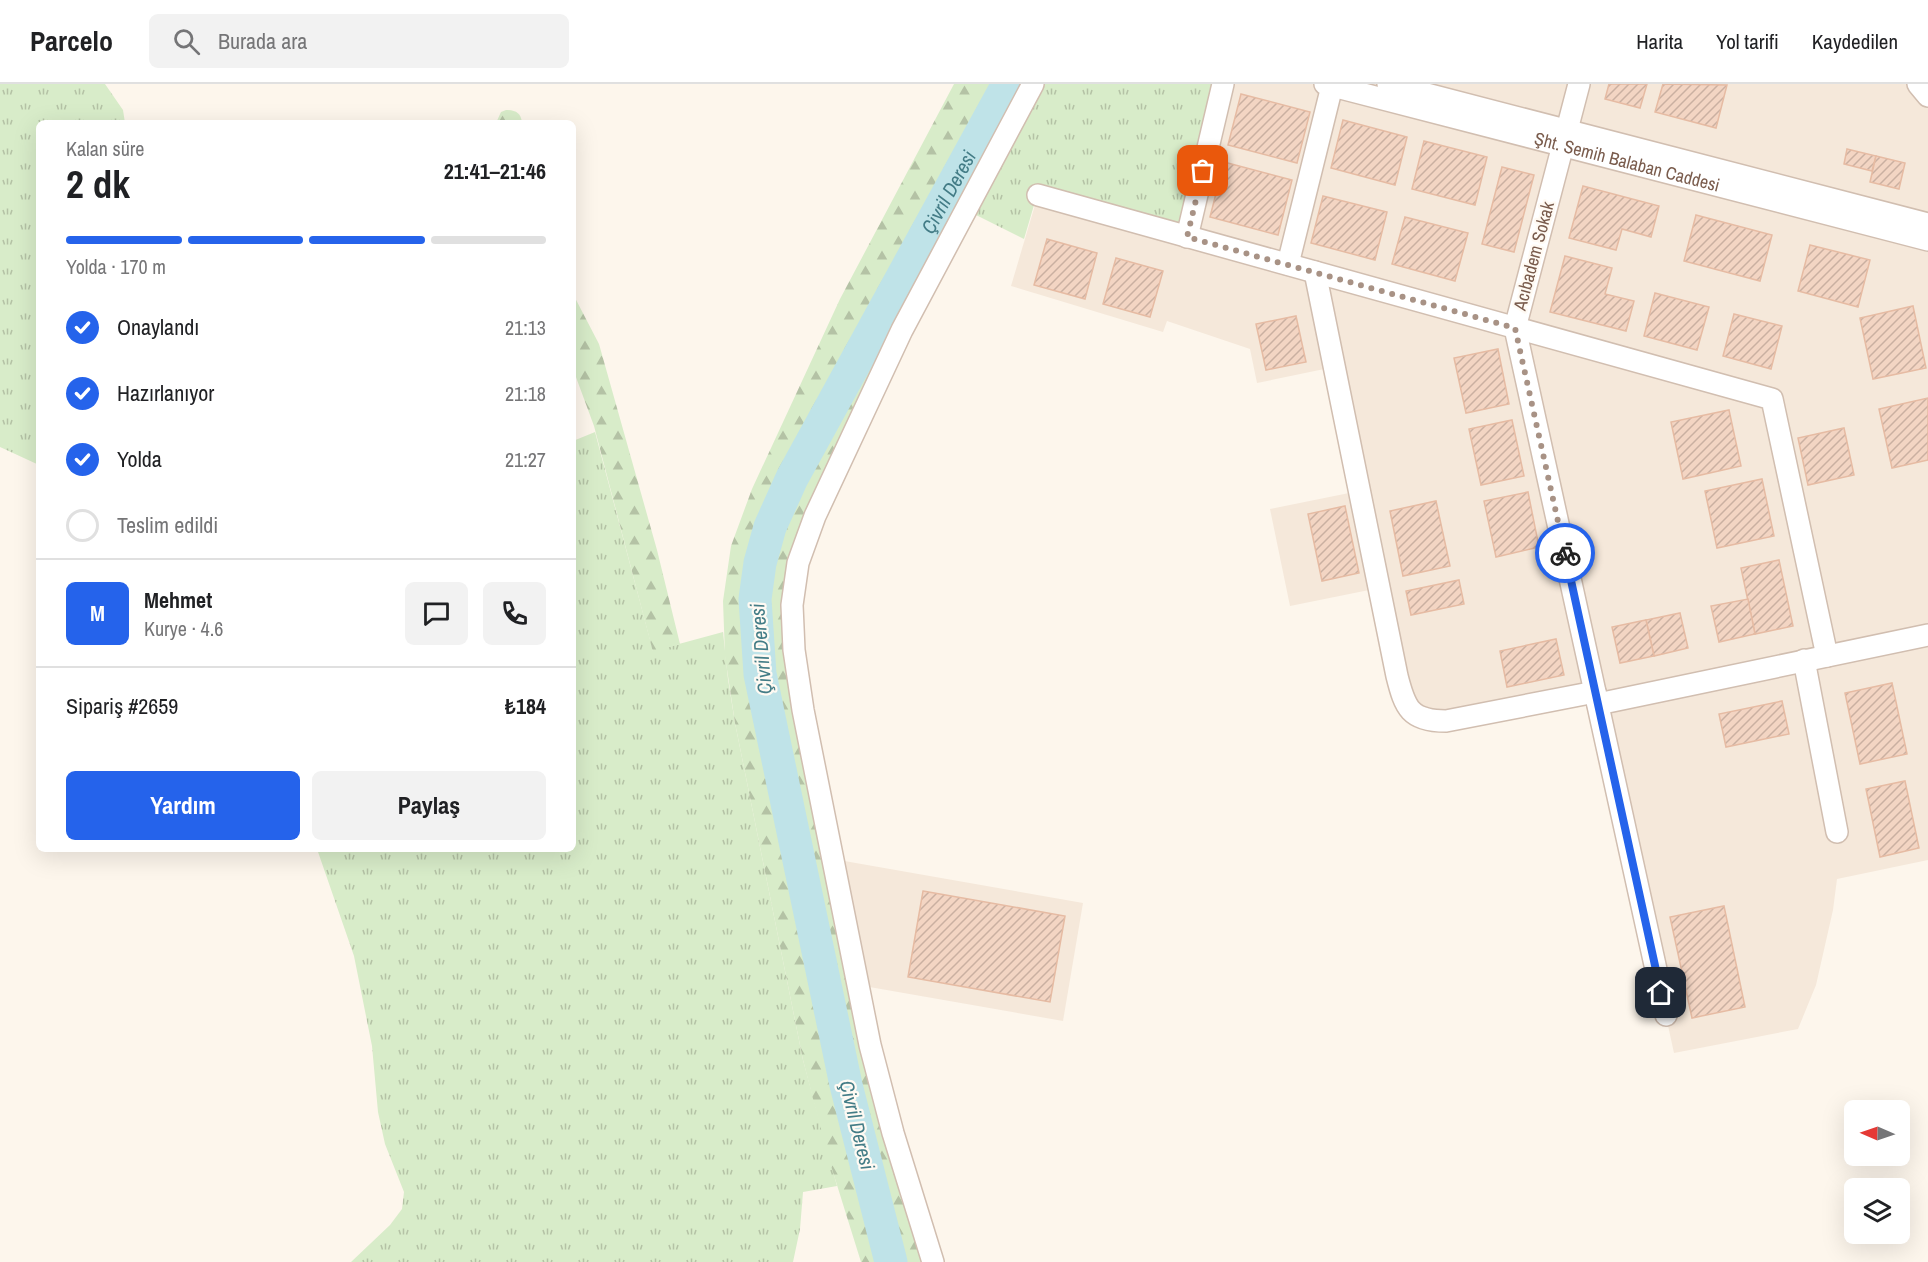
<!DOCTYPE html>
<html lang="tr">
<head>
<meta charset="utf-8">
<style>
	:root { --surface:#fff; --page:#f2f2f2; --text:#202124; --muted:#757577; --line:#e0e0e0; --accent:#2563eb }
	body { margin:0; font-family:"Archivo Narrow",sans-serif; background:var(--page); color:var(--text); height:100vh; display:flex; flex-direction:column; font-size:22px; white-space:nowrap }
	* { box-sizing:border-box; margin:0 }
	p { font-size:20px; color:var(--muted) }
	.icon { flex:none; width:33px; height:33px; fill:none; stroke:currentColor; stroke-width:2; stroke-linecap:round; stroke-linejoin:round }
	.map { position:relative; flex:1; overflow:hidden }
	.sheet { position:absolute; left:36px; top:36px; width:540px; height:732px; display:flex; flex-direction:column; background:var(--surface); border-radius:9px; box-shadow:0 6px 24px #0002 }
	.sheet>* { flex:none }
	.needle { width:39px; rotate:272deg }
	.buttons { position:absolute; left:1844px; top:1016px; display:grid; gap:12px }
	.buttons a { display:grid; place-items:center; width:66px; height:66px; border-radius:9px; background:var(--surface); box-shadow:0 6px 24px #0002; font-size:30px }
	.pin { position:absolute; display:grid; place-items:center; width:51px; height:51px; color:#fff; margin:-26px; border-radius:12px; box-shadow:0 3px 9px #0006 }
	.courier { position:absolute; display:grid; place-items:center; width:60px; height:60px; margin:-30px; border:4px solid #2563eb; border-radius:50%; background:#fff; color:#222; box-shadow:0 2px 8px #0007 }
	.head em { font-style:normal; font-weight:700 }
	.head div { display:flex; flex-direction:column-reverse }
	.head { display:flex; align-items:center; justify-content:space-between; height:102px; padding:0 30px }
	h1 { font-size:39px; font-weight:700; line-height:45px }
	.bar { display:grid; grid-template-columns:repeat(4,1fr); gap:9px 6px; align-content:center; height:72px; padding:0 30px }
	.bar i { height:8px; border-radius:4px; background:var(--line) }
	.bar .current { background:var(--accent) }
	.bar p { grid-column:span 4 }
	.line { display:flex; align-items:center; gap:15px; padding:0 30px; border-top:2px solid var(--line) }
	.line div { flex:1 }
	.round { display:grid; place-items:center; flex:none; width:63px; height:63px; border-radius:9px; background:var(--page) }
	ol { padding:0 30px; list-style:none }
	li { display:flex; align-items:center; gap:18px; height:66px }
	li p { margin-inline-start:auto }
	li .icon { padding:6px; border-radius:50%; background:var(--accent); color:#fff; stroke-width:4 }
	li:last-child { color:var(--muted) }
	li i { width:33px; height:33px; border:3px solid var(--line); border-radius:50% }
	.button { display:flex; gap:12px; margin-top:auto; padding:12px 30px }
	.button a { flex:1; height:69px; border-radius:9px; background:var(--accent); color:#fff; font-size:24px; font-weight:700; line-height:69px; text-align:center }
	.button a+a { background:var(--page); color:var(--text) }
	header { display:flex; align-items:center; gap:36px; box-sizing:border-box; height:84px; padding:0 30px; background:var(--surface); border-bottom:2px solid var(--line) }
	header strong { font-size:28px }
	nav { display:flex; gap:33px; margin-inline-start:auto; font-size:21px }
	.search { width:420px; height:54px; background:var(--page); display:flex; align-items:center; gap:15px; box-sizing:border-box; padding:0 21px; border-radius:9px; color:var(--muted); font-size:22px }
	.map>svg:first-child { display:block }
	.residential { fill:#f5e8da }
	.grass { fill:url(#grass-tufts) }
	.forest { fill:url(#forest-firs) }
	.lines { fill:none; stroke-linecap:round; stroke-linejoin:round }
	.river { stroke:#bfe3e8; stroke-width:33 }
	.building { fill:url(#building-hatch); stroke:#e6bba3; stroke-width:1.5 }
	.minor-casing { stroke:#d1beb0; stroke-width:24 }
	.minor { stroke:#fff; stroke-width:21 }
	.done { stroke:#a89285; stroke-width:6; stroke-dasharray:0 10.8 }
	.route { stroke:#2563eb; stroke-width:8 }
	.labels { text-anchor:middle; stroke-width:4.5; stroke-linejoin:round; paint-order:stroke }
	.street-label { font-size:18px; fill:#7a5c4d; stroke:#fffaf3 }
	.water-label { font-size:20px; font-style:italic; fill:#437c86; stroke:#fffaf3 }
</style>
</head>
<body>
<header>
<strong>Parcelo</strong>
<div class="search"><svg class="icon" aria-label="search" viewBox="0 0 24 24"><circle cx="10" cy="10" r="6"/><path d="M15 15l6 6"/></svg>Burada ara</div>
<nav><a>Harita</a><a>Yol tarifi</a><a>Kaydedilen</a></nav>
</header>
<div class="map">
<svg width="1928" height="1178" viewBox="0 0 1928 1178">
	<defs>
		<pattern id="grass-tufts" width="24" height="20" patternUnits="userSpaceOnUse" patternTransform="scale(1.5)"><rect width="24" height="20" fill="#d8ecc9"/><path d="M3 7l-1-3M5 7V3M7 7l1-3M15 17l-1-3M17 17v-4M19 17l1-3" fill="none" stroke="#b4c2a5"/></pattern>
		<pattern id="forest-firs" width="22" height="20" patternUnits="userSpaceOnUse" patternTransform="scale(1.5)"><rect width="22" height="20" fill="#d8ecc9"/><path d="M5 1l3.5 6h-7zM16 11l3.5 6h-7z" fill="#b4c2a5"/></pattern>
		<pattern id="building-hatch" width="6" height="6" patternUnits="userSpaceOnUse" patternTransform="scale(1.5)"><rect width="6" height="6" fill="#f3d5c3"/><path d="M-1 1l2-2M0 6l6-6M5 7l2-2" fill="none" stroke="#cab0a1"/></pattern>
	</defs>
	<rect width="100%" height="100%" fill="#fdf6ec"/>
	<!-- residential -->
	<g class="residential">
		<path d="M1223,0H1928V776L1837,795L1833,826L1816,901L1798,945L1674,969L1595,608L1418,633L1379,504L1290,522L1270,425L1359,407L1334,283L1257,299L1250,265L1167,237L1163,248L1011,202L1038,111Z"/>
		<path d="M833,775L1083,819L1063,937L858,901Z"/>
	</g>
	<!-- grass -->
	<g class="grass">
		<path d="M0,0H105L123,26L125,39H39V381L0,363Z"/>
		<path d="M1033,0H1223L1187,153L1037,111L1024,155L966,126Z"/>
		<path d="M595,348L653,567L723,548L728,595L735,639L803,976L837,1102L803,1108L800,1145L793,1178H351L390,1141L402,1125L404,1108L385,1060L378,1028L372,962L354,872L317,765H573V357Z"/>
	</g>
	<!-- forest -->
	<g class="forest">
		<path d="M954,0H1033L815,432L792,520L870,961L933,1178H861L827,1069L803,976L735,639L725,572L723,517L731,462L752,405L840,215Z"/>
		<path d="M506,26C516,26 521,29 522,39H496L501,28Z"/>
		<path d="M573,210L599,260L657,466L680,560L653,568L594,342L573,285Z"/>
	</g>
	<g class="lines">
		<!-- river -->
		<path class="river" id="s1" d="M891,1178L846,1001L760,590L755,515L760,479L770,443L792,394L1008,0"/>
	</g>
	<!-- building -->
	<g class="building">
		<path d="M1609,0H1647L1640,24L1605,15Z"/>
		<path d="M1663,0L1727,1L1716,44L1655,28Z"/>
		<path d="M1241,10L1310,28L1297,79L1228,61Z"/>
		<path d="M1343,36L1407,53L1395,101L1331,84Z"/>
		<path d="M1424,57L1487,73L1475,121L1412,105Z"/>
		<path d="M1847,65L1876,72L1872,87L1844,80Z"/>
		<path d="M1876,72L1905,79L1899,105L1870,98Z"/>
		<path d="M1224,78L1292,96L1278,151L1210,133Z"/>
		<path d="M1502,83L1534,91L1514,168L1482,160Z"/>
		<path d="M1583,102L1659,122L1651,153L1622,145L1616,166L1569,154Z"/>
		<path d="M1323,112L1387,128L1375,176L1311,159Z"/>
		<path d="M1696,131L1772,151L1760,197L1684,177Z"/>
		<path d="M1405,133L1468,149L1455,197L1392,180Z"/>
		<path d="M1047,155L1097,169L1085,215L1034,201Z"/>
		<path d="M1810,161L1870,176L1858,223L1798,207Z"/>
		<path d="M1565,172L1612,184L1605,210L1634,217L1626,247L1550,228Z"/>
		<path d="M1116,174L1163,187L1150,233L1103,220Z"/>
		<path d="M1655,209L1709,223L1697,266L1644,252Z"/>
		<path d="M1913,222L1926,284L1873,295L1860,234Z"/>
		<path d="M1734,230L1782,242L1771,285L1723,272Z"/>
		<path d="M1296,232L1306,278L1266,286L1256,240Z"/>
		<path d="M1498,265L1509,320L1466,329L1454,274Z"/>
		<path d="M1928,314V376L1892,384L1879,325Z"/>
		<path d="M1729,326L1741,382L1683,395L1671,338Z"/>
		<path d="M1512,336L1524,392L1481,401L1469,345Z"/>
		<path d="M1844,344L1854,391L1808,401L1798,354Z"/>
		<path d="M1762,395L1774,452L1717,464L1705,407Z"/>
		<path d="M1528,408L1539,463L1496,473L1484,417Z"/>
		<path d="M1436,417L1450,482L1403,492L1390,427Z"/>
		<path d="M1345,422L1359,489L1322,497L1308,430Z"/>
		<path d="M1779,476L1793,542L1755,550L1741,484Z"/>
		<path d="M1459,496L1464,520L1411,531L1406,507Z"/>
		<path d="M1748,515L1755,550L1719,558L1711,522Z"/>
		<path d="M1680,529L1688,564L1654,572L1646,536Z"/>
		<path d="M1646,536L1654,572L1620,579L1612,543Z"/>
		<path d="M1556,555L1564,591L1507,603L1500,567Z"/>
		<path d="M1892,599L1907,670L1860,680L1845,609Z"/>
		<path d="M1782,617L1789,650L1726,663L1719,630Z"/>
		<path d="M1905,697L1919,764L1880,773L1866,705Z"/>
		<path d="M923,807L1065,832L1050,918L908,893Z"/>
		<path d="M1724,822L1745,923L1692,934L1670,833Z"/>
	</g>
	<g class="lines">
		<defs>
			<g id="minor">
				<path id="s2" d="M1325,0L1928,156"/>
				<path d="M1388,0L1928,140"/>
				<path d="M1579,0L1515,244L1666,931"/>
				<path d="M1918,0L1928,12"/>
				<path d="M1038,111L1772,315L1827,572"/>
				<path d="M1187,153L1223,0"/>
				<path d="M1288,180L1332,2"/>
				<path d="M1315,188L1397,592C1405,624 1410,637 1446,637L1595,608"/>
				<path d="M1804,576L1837,748"/>
				<path d="M1598,620L1928,551"/>
				<path d="M933,1178L893,1049L870,961L803,626L794,566L792,521L798,479L815,432L902,246L1033,0"/>
			</g>
		</defs>
		<!-- minor casing -->
		<use href="#minor" class="minor-casing"/>
		<!-- minor -->
		<use href="#minor" class="minor"/>
	</g>
	<g class="lines">
		<!-- done -->
		<path class="done" d="M1203,87L1187,153L1515,244L1565,469"/>
		<!-- route -->
		<path class="route" d="M1565,469L1661,909"/>
	</g>
	<g class="labels">
		<!-- street labels -->
		<g class="street-label">
			<text dy="6" stroke="none"><textPath href="#s2" startOffset="312">Şht. Semih Balaban Caddesi</textPath></text>
			<text transform="translate(1534 172) rotate(-75)" y="6">Acıbadem Sokak</text>
		</g>
		<!-- water labels -->
		<g class="water-label">
			<text dy="7" stroke="none"><textPath href="#s1" startOffset="1131">Çivril Deresi</textPath></text>
			<text transform="translate(761 565) rotate(-95)" y="7">Çivril Deresi</text>
			<text transform="translate(857 1041) rotate(76)" y="7">Çivril Deresi</text>
		</g>
	</g>
</svg>
<div class="buttons">
<a><svg class="needle" viewBox="-14 -14 28 28"><path d="M0-13l5 13h-10z" fill="#e53935"/><path d="M0 13l5-13h-10z" fill="#757577"/></svg></a>
<a><svg class="icon" aria-label="layers" viewBox="0 0 24 24"><path d="M12 4l9 5-9 5-9-5zM3 14l9 5 9-5"/></svg></a>
</div>
<div class="pin" style="left:1203px;top:87px;background:#ea580c"><svg class="icon" aria-label="bag" viewBox="0 0 24 24"><path d="M5 8h14l-1 12H6zM9 8a3 3 0 0 1 6 0"/></svg></div>
<div class="pin" style="left:1661px;top:909px;background:#1f2937"><svg class="icon" aria-label="home" viewBox="0 0 24 24"><path d="M3 11l9-7 9 7M6 9v11h12V9"/></svg></div>
<div class="courier" style="left:1565px;top:469px"><svg class="icon" aria-label="bike" viewBox="0 0 24 24"><circle cx="6" cy="16" r="4"/><circle cx="18" cy="16" r="4"/><path d="M6 16l4-8h5l3 8M10 8l3 8H6M13 5h3"/></svg></div>
<section class="sheet">
<div class="head"><div><h1>2 dk</h1><p>Kalan süre</p></div><em>21:41–21:46</em></div>
<div class="bar"><i class="current"></i><i class="current"></i><i class="current"></i><i></i><p>Yolda · 170 m</p></div>
<ol>
<li><svg class="icon" aria-label="check" viewBox="0 0 24 24"><path d="M5 12l5 5 9-10"/></svg>Onaylandı<p>21:13</p></li>
<li><svg class="icon" aria-label="check" viewBox="0 0 24 24"><path d="M5 12l5 5 9-10"/></svg>Hazırlanıyor<p>21:18</p></li>
<li><svg class="icon" aria-label="check" viewBox="0 0 24 24"><path d="M5 12l5 5 9-10"/></svg>Yolda<p>21:27</p></li>
<li><i></i>Teslim edildi</li>
</ol>
<div class="line" style="height:108px"><b class="round" style="background:var(--accent);color:#fff">M</b><div><b>Mehmet</b><p>Kurye · 4.6</p></div><a class="round"><svg class="icon" aria-label="chat" viewBox="0 0 24 24"><path d="M4 5h16v11H9l-5 4z"/></svg></a><a class="round"><svg class="icon" aria-label="phone" viewBox="0 0 24 24"><path d="M5 4h4l2 5-3 2q2 4 5 5l2-3 5 2v4C11 20 4 13 5 4z"/></svg></a></div>
<div class="line" style="height:78px"><div>Sipariş #2659</div><b>₺184</b></div>
<div class="button"><a>Yardım</a><a>Paylaş</a></div>
</section>
</div>
</body>
</html>
